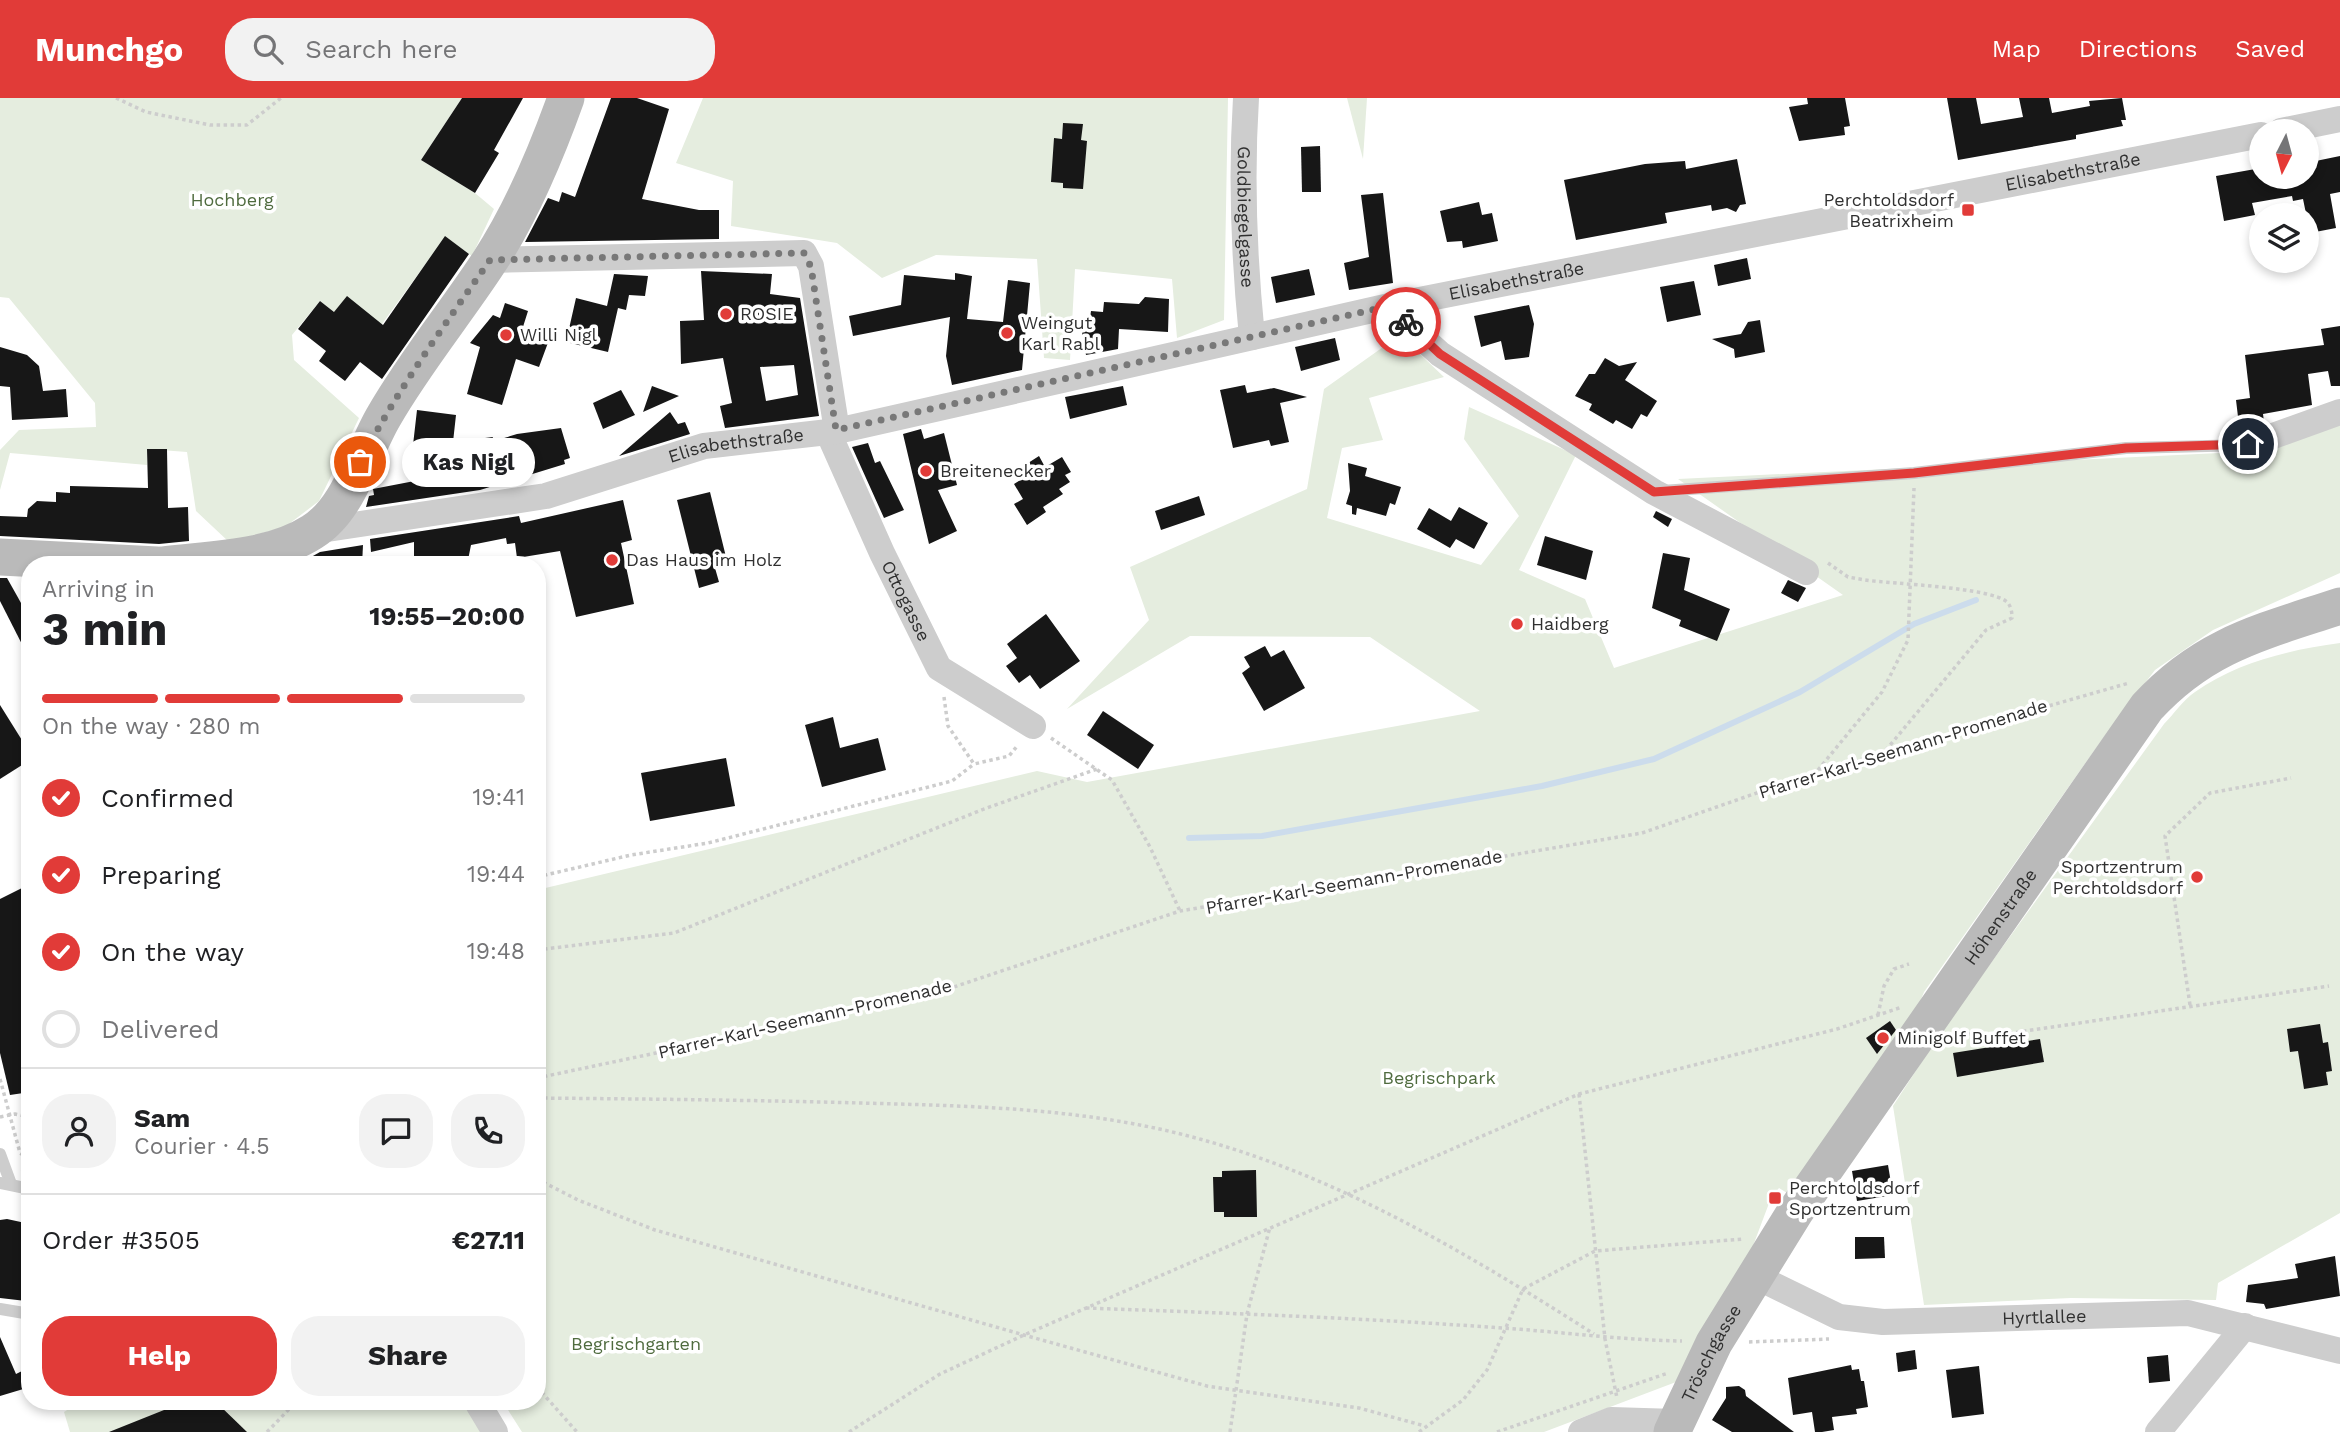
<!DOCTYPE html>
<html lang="en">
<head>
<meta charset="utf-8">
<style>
	:root { --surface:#fff; --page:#f2f2f2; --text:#202124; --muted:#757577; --line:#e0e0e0; --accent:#e13b38 }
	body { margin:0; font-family:"Work Sans",sans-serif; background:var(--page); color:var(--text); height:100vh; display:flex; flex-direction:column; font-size:26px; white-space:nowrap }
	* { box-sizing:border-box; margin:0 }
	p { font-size:23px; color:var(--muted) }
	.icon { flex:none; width:38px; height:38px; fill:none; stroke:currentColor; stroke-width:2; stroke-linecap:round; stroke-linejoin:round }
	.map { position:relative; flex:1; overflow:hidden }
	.details { position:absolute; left:21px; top:458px; width:525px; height:854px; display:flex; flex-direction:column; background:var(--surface); border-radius:28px; box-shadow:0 4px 10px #0003 }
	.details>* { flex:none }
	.needle { width:46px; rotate:186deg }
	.controls { position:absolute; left:2249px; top:21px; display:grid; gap:14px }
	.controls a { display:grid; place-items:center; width:70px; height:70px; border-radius:50%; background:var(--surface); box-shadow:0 4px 10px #0003; font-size:35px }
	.pin { position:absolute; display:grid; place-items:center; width:60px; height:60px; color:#fff; margin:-30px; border:4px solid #fff; border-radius:50%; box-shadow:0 2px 7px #0007 }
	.courier { position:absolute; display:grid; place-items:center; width:70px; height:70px; margin:-35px; border:5px solid #e13b38; border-radius:50%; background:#fff; color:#222; box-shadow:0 2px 9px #0007 }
	.bubble { position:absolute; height:49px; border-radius:24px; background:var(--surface); box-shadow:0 4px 10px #0003; font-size:23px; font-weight:700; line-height:49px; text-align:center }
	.headline em { font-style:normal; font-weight:700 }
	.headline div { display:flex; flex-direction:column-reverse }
	.headline { display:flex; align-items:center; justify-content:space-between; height:119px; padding:0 21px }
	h1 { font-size:46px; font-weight:700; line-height:52px }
	.bar { display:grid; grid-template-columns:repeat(4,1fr); gap:10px 7px; align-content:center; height:84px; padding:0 21px }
	.bar i { height:9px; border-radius:5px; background:var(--line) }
	.bar .active { background:var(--accent) }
	.bar p { grid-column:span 4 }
	.line { display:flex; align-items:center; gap:18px; padding:0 21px; border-top:2px solid var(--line) }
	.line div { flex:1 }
	.round { display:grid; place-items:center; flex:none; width:74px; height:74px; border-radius:28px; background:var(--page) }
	ol { padding:0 21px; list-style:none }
	li { display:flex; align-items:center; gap:21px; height:77px }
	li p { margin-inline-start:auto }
	li .icon { padding:7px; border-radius:50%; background:var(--accent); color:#fff; stroke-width:4 }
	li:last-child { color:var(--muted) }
	li i { width:38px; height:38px; border:4px solid var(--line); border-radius:50% }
	.primary-button { display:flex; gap:14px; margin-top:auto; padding:14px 21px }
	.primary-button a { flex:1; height:80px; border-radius:28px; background:var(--accent); color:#fff; font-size:28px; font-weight:700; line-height:80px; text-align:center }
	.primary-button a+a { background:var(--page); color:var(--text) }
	header { display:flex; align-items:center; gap:42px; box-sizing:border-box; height:98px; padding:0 35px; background:var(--accent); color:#fff }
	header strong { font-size:33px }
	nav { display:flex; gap:38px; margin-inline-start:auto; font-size:24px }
	.search { width:490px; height:63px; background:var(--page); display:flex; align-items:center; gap:18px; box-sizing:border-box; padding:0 24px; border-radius:28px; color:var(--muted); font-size:26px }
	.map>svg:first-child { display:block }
	.green { fill:#e5eddf }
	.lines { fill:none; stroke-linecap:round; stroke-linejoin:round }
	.stream { stroke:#ccdcec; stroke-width:6 }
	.building { fill:#171717; fill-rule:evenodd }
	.path { stroke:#cdcdcd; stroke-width:3.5; stroke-dasharray:3.5 3.5; stroke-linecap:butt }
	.lane { stroke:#cdcdcd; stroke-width:12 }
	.street { stroke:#cdcdcd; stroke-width:26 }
	.secondary { stroke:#bababa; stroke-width:37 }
	.done { stroke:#787878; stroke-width:7; stroke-dasharray:0 12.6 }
	.route { stroke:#e13b38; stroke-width:9 }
	.poi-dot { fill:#e13b38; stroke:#fff; stroke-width:2.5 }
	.labels { text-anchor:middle; stroke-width:7; stroke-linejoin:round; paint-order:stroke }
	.street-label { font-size:18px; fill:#303030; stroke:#fff }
	.park-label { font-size:18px; fill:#4f6b3e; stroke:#fff }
	.poi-label { font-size:18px; fill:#303030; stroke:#fff; text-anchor:start }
</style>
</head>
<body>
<header>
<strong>Munchgo</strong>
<div class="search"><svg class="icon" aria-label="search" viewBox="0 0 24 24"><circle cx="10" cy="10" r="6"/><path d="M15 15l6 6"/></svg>Search here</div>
<nav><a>Map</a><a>Directions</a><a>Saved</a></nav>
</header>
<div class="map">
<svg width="2340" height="1334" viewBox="0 0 2340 1334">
	<rect width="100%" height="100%" fill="#fff"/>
	<!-- green -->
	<g class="green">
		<path d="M0,0H462L421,62L475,95L494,111L472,158L445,139L382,226L334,214L320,203L292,237L294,262L359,320L319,403L285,429L229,444L196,413L187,354L147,351V367L10,355L0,392V352L19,332L96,329L95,305L9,200L0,199Z"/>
		<path d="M703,0H1228L1224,222L1177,240L1172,181L1075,171L1070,262L1044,260L1037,161L936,157L882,180L837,145L731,128L733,83L676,65Z"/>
		<path d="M1347,0H1367L1363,61Z"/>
		<path d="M1400,237L1444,279L1369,300L1383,342L1342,350L1327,420L1481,467L1519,418L1464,341L1469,309L1576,357L1519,472L1585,501L1614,570L1843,497L1678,381L2261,353L2340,326V475L2213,532L2155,572L2101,643L1924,894L1913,921L1787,1095L1779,1090L1771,1100L1745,1169L1684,1281L1544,1334H522L503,1304H537V792L1037,673L1087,684L1480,613L1370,539L1190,538L1067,611L1149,522L1130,469L1307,391L1324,291Z"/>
		<path d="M2340,545V1115L2218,1185L2216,1202L2071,1200L1924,1207L1893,1008L1943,931L2164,626C2174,616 2183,602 2195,594C2237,564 2289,552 2340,545Z"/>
		<path d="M80,1304H184L111,1334H70L64,1314Z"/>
		<path d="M216,1304H468L487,1334H244Z"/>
	</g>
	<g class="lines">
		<!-- stream -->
		<path class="stream" d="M1189,740L1262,738L1542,688L1654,661L1800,594L1914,526L1976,502"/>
	</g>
	<!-- building -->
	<g class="building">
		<path d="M462,0H523L494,52L499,55L475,95L421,62Z"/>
		<path d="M611,0H637L669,11L642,101L699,112H719V141L525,144L548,100L559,104L562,94L575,99Z"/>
		<path d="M1807,0H1845L1850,28L1844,29L1845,37L1799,43L1789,9L1808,6Z"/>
		<path d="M1947,0H1976L1981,26L2023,19L2019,0H2049L2052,15L2090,8L2089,3L2122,0L2126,22H2121L2123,28L2076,37V41L1958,62Z"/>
		<path d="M1063,25L1083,26L1081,42L1087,43L1083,91L1063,90V85L1051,84L1054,40L1062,41Z"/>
		<path d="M1320,48L1321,94H1302L1301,49Z"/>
		<path d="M2340,58V94L2330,96L2336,130L2310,135L2303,101L2293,103L2292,98L2252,105L2255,117L2224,123L2216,78L2261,70V79H2306V65Z"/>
		<path d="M1737,61L1746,106L1740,107L1736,114L1727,110L1712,113L1711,107L1665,115L1667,125L1576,142L1564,82L1645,66L1685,63L1686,71Z"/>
		<path d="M1383,95L1393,185L1349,192L1344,165L1369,159L1361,97Z"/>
		<path d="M1479,104L1482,117L1492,115L1498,143L1463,150L1462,143L1447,144L1440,113Z"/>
		<path d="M445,138L469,156L382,281L360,264L345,283L319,263L326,253L298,231L320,203L334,214L347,198L383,227Z"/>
		<path d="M1747,160L1751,181L1718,188L1714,167Z"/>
		<path d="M1309,171L1315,197L1276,205L1271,179Z"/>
		<path d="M701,173L772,176L770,196L800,200L819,318L725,330L720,308L732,305L723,260L681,266L680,223L704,222ZM794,267L798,297L766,303L760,269Z"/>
		<path d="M955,175L972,178L967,221L1003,224L1008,182L1030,185L1022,272L952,287L946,258L950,219L853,238L849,218L901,207L904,177L955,182Z"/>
		<path d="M614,176L648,178L645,198L629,197L626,212L618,210L608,254L566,244L576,200L607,208Z"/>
		<path d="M1694,183L1701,217L1667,224L1660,189Z"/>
		<path d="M1145,199L1169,201L1168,234L1119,231L1118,251L1086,257L1082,238L1084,220H1090L1091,213L1103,214L1104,204L1139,206Z"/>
		<path d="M505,205L528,213L522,232L549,242L539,269L516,261L502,307L467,296L480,249L470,245L493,217L500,220Z"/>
		<path d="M1529,207L1534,226L1529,259L1505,262L1501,243L1481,249L1474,218Z"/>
		<path d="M1760,222L1765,254L1735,260L1734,251L1712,241L1741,236L1748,224Z"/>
		<path d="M2340,228V288H2331L2328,273L2308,276L2312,307L2263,316L2264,324L2239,327L2236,302L2250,300L2245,257L2324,247L2321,231Z"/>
		<path d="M1335,240L1340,262L1301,273L1295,249Z"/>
		<path d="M0,249L27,257L39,268L43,293L66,291L68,319L12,322L10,289L0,288Z"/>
		<path d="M1605,260L1619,268L1637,264L1625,282L1657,303L1647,319L1641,316L1632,331L1616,322L1613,326L1589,312L1592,306L1575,298L1589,276H1595Z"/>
		<path d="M1245,287L1247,295L1274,290L1307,299L1280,305L1289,344L1271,348L1269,342L1233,350L1220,292Z"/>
		<path d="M652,288L679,298L643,314Z"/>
		<path d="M1123,288L1127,307L1070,321L1065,299Z"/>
		<path d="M621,292L635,317L603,331L593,305Z"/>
		<path d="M417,312L456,317L453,344L493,339L491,344L517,336L561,330L570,360L564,362L565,366L480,392L366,409L369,398L374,397L373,391L425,381L428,348L413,347Z"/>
		<path d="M670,314L678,326L685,324L690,336L619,358Z"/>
		<path d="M921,331L924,341L944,335L957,387L938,392L957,433L929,446L903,336Z"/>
		<path d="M868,345L875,365L880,363L904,412L884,420L852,349Z"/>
		<path d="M147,351H167L168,410L188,409L189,443L159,446L0,438V418L27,419L28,411L37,403L56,404V394L70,395V388L148,390Z"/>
		<path d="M1039,358L1045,369L1062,359L1071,374L1065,377L1070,384L1059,391L1063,396L1043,409L1046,414L1027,427L1014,406L1023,401L1014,386L1030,376L1025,367Z"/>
		<path d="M1348,365L1367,370L1365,378L1401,389L1395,407L1390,405L1386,418L1357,410L1356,417L1352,416V408L1346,406L1350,393Z"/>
		<path d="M710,394L728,467L715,470L719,484L699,490L677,402Z"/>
		<path d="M1199,398L1205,417L1161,432L1155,413Z"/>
		<path d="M623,402L632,442L621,445L634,506L576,519L560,453L517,460L515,445L507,446L506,440L471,447L467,467H414V444L371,454L370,441L519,418L521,425Z"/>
		<path d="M1459,409L1488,425L1474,451L1456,441L1450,450L1417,431L1429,410L1451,423Z"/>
		<path d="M1656,413L1672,421L1668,429L1653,419Z"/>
		<path d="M1545,438L1593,453L1586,482L1537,467Z"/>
		<path d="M363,447L362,467H297L320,454Z"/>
		<path d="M1663,455L1690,460L1684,492L1730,511L1717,543L1679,528L1681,522L1652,510Z"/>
		<path d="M0,480H7L30,521V562L0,503Z"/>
		<path d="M1788,482L1806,490L1798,504L1781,495Z"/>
		<path d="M1046,516L1080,563L1040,591L1030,577L1019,585L1006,568L1017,560L1007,546Z"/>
		<path d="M1265,548L1271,559L1284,552L1305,590L1264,613L1242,575L1250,569L1244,559Z"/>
		<path d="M0,607L30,655V662L0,681Z"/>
		<path d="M1103,613L1154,647L1138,671L1087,637Z"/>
		<path d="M833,619L840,650L878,640L886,672L822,689L805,627Z"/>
		<path d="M726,660L735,708L650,723L641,675Z"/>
		<path d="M30,786V994L10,997L0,955V801Z"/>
		<path d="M1890,923L1896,932L1877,956L1866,940Z"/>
		<path d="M2320,926L2323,945L2328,944L2332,973L2326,974L2328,987L2304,991L2298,953L2290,954L2287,931Z"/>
		<path d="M2040,941L2044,964L1957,979L1953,955Z"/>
		<path d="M1888,1067L1893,1097L1857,1103L1852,1073Z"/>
		<path d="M1256,1072L1257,1119H1224V1114H1214L1213,1079H1222V1073Z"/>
		<path d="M7,1121L30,1126V1198L27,1197L26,1203L0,1200V1122Z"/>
		<path d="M1855,1139H1884L1885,1160L1855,1161Z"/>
		<path d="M2335,1158L2340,1198L2266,1211L2264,1206L2246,1204L2248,1187L2298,1180L2295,1166Z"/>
		<path d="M0,1239L16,1276L30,1269V1289L0,1298Z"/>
		<path d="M1915,1252L1917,1271L1898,1274L1896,1255Z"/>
		<path d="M2168,1257L2170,1283L2149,1285L2147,1259Z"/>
		<path d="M1851,1267L1852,1272L1859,1271L1861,1283H1864L1868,1309L1856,1311L1857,1316L1832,1319L1834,1332L1822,1334H1815L1812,1314L1793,1317L1788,1280Z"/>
		<path d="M1979,1268L1984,1316L1952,1320L1946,1272Z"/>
		<path d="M1739,1288L1745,1292L1746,1298L1794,1334H1732L1712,1322L1726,1300V1289Z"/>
		<path d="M184,1304H216L247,1334H109Z"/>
	</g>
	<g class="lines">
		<!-- path -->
		<g class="path">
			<path d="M116,0L146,14L210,27H247L281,0"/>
			<path d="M1828,465L1848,479L1865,482C1892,486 1990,489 2007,504C2011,508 2012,514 2012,520L1986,532L1886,652"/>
			<path d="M944,599L948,628L974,666L1009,658L1018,647"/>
			<path d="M1051,640L1112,682L1150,749L1180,813"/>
			<path d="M1818,672L1882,594L1908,542L1914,390"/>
			<path d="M537,779L631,757L708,745L952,683L974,666"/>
			<path d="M25,850L30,846"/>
			<path d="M537,852L674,835L984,711L1097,671"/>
			<path d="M2190,907L2165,738L2210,695L2291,680"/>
			<path d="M1878,917L1884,888L1894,871L1909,866"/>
			<path d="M1954,933L1985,939L2329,888"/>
			<path d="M537,980L927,898L1180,813L1642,735L1817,674L2129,585"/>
			<path d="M0,981L20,1055L30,1061"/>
			<path d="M1579,996L1605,1241L1617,1300"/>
			<path d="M537,1000C645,1001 752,1002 860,1005C974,1008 1086,1010 1196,1040C1340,1079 1470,1157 1594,1236"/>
			<path d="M0,1019L15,1016L30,1019"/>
			<path d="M22,1074L30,1066"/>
			<path d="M537,1081L578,1102L655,1132L1024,1237L1207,1288L1359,1310L1425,1328"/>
			<path d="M1086,1210C1225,1215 1363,1220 1502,1230C1562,1234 1622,1242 1682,1243"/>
			<path d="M1749,1244L1829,1241"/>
			<path d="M537,1289L577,1334"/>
			<path d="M267,1334L296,1304"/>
			<path d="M849,1334L940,1276L1024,1237L1579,996L1837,931L1902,909"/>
			<path d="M1230,1334L1247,1216L1270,1129"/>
			<path d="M1419,1334L1463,1302L1487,1272L1523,1191L1595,1153L1743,1141"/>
			<path d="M1497,1334L1668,1275"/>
		</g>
		<!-- lane -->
		<g class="lane">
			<path d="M1662,393L1914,375L2126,350L2248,347"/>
			<path d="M0,1056L11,1086"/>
			<path d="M0,1085L30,1091"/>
			<path d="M0,1211L30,1216"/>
		</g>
		<!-- street -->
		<g class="street">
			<path id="s1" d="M1246,0C1241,79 1244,160 1252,239"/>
			<path d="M2281,33L2340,21"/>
			<path d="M490,162L804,155L811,168L837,333"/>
			<path d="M1394,207L1409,228L1440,256L1654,394L1806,474"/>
			<path id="s2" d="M828,334L882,455L939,570L1033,628"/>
			<path d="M2248,347L2340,314"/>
			<path id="s3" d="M314,433L546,398L704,348L837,333L1394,207L2261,37"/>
			<path id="s4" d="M1755,1178L1839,1219L1883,1224L2188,1215L2340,1253"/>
			<path d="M477,1304L495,1334"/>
			<path d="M1581,1334L1611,1322L1676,1324"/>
			<path d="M2158,1334L2245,1228"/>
		</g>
		<!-- secondary -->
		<g class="secondary">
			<path d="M0,459L157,467"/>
			<path d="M162,467C210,461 270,461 312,434C350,411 362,355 384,318C415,264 455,216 489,164C522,114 546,56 566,0"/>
			<path id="s5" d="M1672,1334L1714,1245L1795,1114L2147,609C2205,546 2262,534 2340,508"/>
		</g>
	</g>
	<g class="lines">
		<!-- done -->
		<path class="done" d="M360,364C397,292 444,228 490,162L804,155L811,169L836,332L1394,207L1406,224"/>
		<!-- route -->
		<path class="route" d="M1406,224L1440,256L1654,394L1914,375L2126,350L2248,346"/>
	</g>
	<!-- markers -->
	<g class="poi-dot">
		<rect x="1961" y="105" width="14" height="14" rx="3.5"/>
		<circle cx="726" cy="216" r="7"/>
		<circle cx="1007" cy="235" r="7"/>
		<circle cx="506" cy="237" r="7"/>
		<circle cx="926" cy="373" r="7"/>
		<circle cx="612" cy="462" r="7"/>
		<circle cx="1517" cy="526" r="7"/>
		<circle cx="2197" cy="779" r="7"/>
		<circle cx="1883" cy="940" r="7"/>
		<rect x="1768" y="1093" width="14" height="14" rx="3.5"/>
	</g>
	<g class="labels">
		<!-- street labels -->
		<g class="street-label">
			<text dy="6" stroke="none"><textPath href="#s3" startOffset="1797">Elisabethstraße</textPath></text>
			<text dy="6" stroke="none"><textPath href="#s1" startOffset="119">Goldbiegelgasse</textPath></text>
			<text dy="6" stroke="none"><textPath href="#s3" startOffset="1230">Elisabethstraße</textPath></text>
			<text dy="6" stroke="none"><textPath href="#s3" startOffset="432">Elisabethstraße</textPath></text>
			<text dy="6" stroke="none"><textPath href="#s2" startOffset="186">Ottogasse</textPath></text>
			<text transform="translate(1903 651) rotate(-17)" y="6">Pfarrer-Karl-Seemann-Promenade</text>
			<text transform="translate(1354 784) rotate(-10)" y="6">Pfarrer-Karl-Seemann-Promenade</text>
			<text dy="6" stroke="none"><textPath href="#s5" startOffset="612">Höhenstraße</textPath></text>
			<text transform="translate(805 921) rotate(-13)" y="6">Pfarrer-Karl-Seemann-Promenade</text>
			<text dy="6" stroke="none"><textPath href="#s4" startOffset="299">Hyrtlallee</textPath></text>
			<text dy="6" stroke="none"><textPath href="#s5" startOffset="88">Tröschgasse</textPath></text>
		</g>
		<!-- park labels -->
		<g class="park-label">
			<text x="232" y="108">Hochberg</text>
			<text x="1439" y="986">Begrischpark</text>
			<text x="636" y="1252">Begrischgarten</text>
		</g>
		<!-- poi labels -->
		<g class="poi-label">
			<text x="1954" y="108" text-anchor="end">Perchtoldsdorf<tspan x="1954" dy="21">Beatrixheim</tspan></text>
			<text x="740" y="222">ROSIE</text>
			<text x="1021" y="231">Weingut<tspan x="1021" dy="21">Karl Rabl</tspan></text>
			<text x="520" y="243">Willi Nigl</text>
			<text x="940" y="379">Breitenecker</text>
			<text x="626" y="468">Das Haus im Holz</text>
			<text x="1531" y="532">Haidberg</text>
			<text x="2183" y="775" text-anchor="end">Sportzentrum<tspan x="2183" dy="21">Perchtoldsdorf</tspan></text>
			<text x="1897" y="946">Minigolf Buffet</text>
			<text x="1789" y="1096">Perchtoldsdorf<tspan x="1789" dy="21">Sportzentrum</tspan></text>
		</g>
	</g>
</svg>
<div class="controls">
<a><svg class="needle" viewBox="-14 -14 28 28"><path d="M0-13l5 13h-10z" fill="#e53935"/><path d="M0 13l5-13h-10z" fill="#757577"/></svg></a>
<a><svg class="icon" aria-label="layers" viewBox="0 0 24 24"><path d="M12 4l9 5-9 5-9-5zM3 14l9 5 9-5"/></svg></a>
</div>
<div class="pin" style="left:360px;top:364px;background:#ea580c"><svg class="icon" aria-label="bag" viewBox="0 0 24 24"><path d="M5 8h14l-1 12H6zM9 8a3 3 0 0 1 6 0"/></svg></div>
<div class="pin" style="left:2248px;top:346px;background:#1f2937"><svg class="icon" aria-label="home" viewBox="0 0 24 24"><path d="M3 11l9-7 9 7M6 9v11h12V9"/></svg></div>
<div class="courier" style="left:1406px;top:224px"><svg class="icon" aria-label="bike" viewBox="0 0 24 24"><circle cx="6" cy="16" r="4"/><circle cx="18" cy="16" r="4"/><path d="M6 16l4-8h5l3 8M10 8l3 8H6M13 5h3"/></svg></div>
<div class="bubble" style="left:402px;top:340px;width:133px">Kas Nigl</div>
<section class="details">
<div class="headline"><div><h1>3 min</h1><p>Arriving in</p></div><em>19:55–20:00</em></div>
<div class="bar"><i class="active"></i><i class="active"></i><i class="active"></i><i></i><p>On the way · 280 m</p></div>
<ol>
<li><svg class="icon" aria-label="check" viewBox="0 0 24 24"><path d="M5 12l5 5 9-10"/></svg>Confirmed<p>19:41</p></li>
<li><svg class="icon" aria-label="check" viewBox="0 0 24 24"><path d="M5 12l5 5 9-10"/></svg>Preparing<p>19:44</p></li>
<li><svg class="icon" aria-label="check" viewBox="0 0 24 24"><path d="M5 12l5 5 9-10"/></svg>On the way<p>19:48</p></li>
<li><i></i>Delivered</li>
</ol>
<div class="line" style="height:126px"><a class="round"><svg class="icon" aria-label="person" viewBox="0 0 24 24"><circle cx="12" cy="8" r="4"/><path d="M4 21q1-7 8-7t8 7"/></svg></a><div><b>Sam</b><p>Courier · 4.5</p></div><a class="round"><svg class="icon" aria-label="chat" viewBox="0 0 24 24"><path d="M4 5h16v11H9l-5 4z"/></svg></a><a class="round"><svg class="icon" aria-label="phone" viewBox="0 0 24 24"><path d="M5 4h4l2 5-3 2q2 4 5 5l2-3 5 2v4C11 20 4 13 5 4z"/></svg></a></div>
<div class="line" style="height:91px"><div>Order #3505</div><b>€27.11</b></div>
<div class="primary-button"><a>Help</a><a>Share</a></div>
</section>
</div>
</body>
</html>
